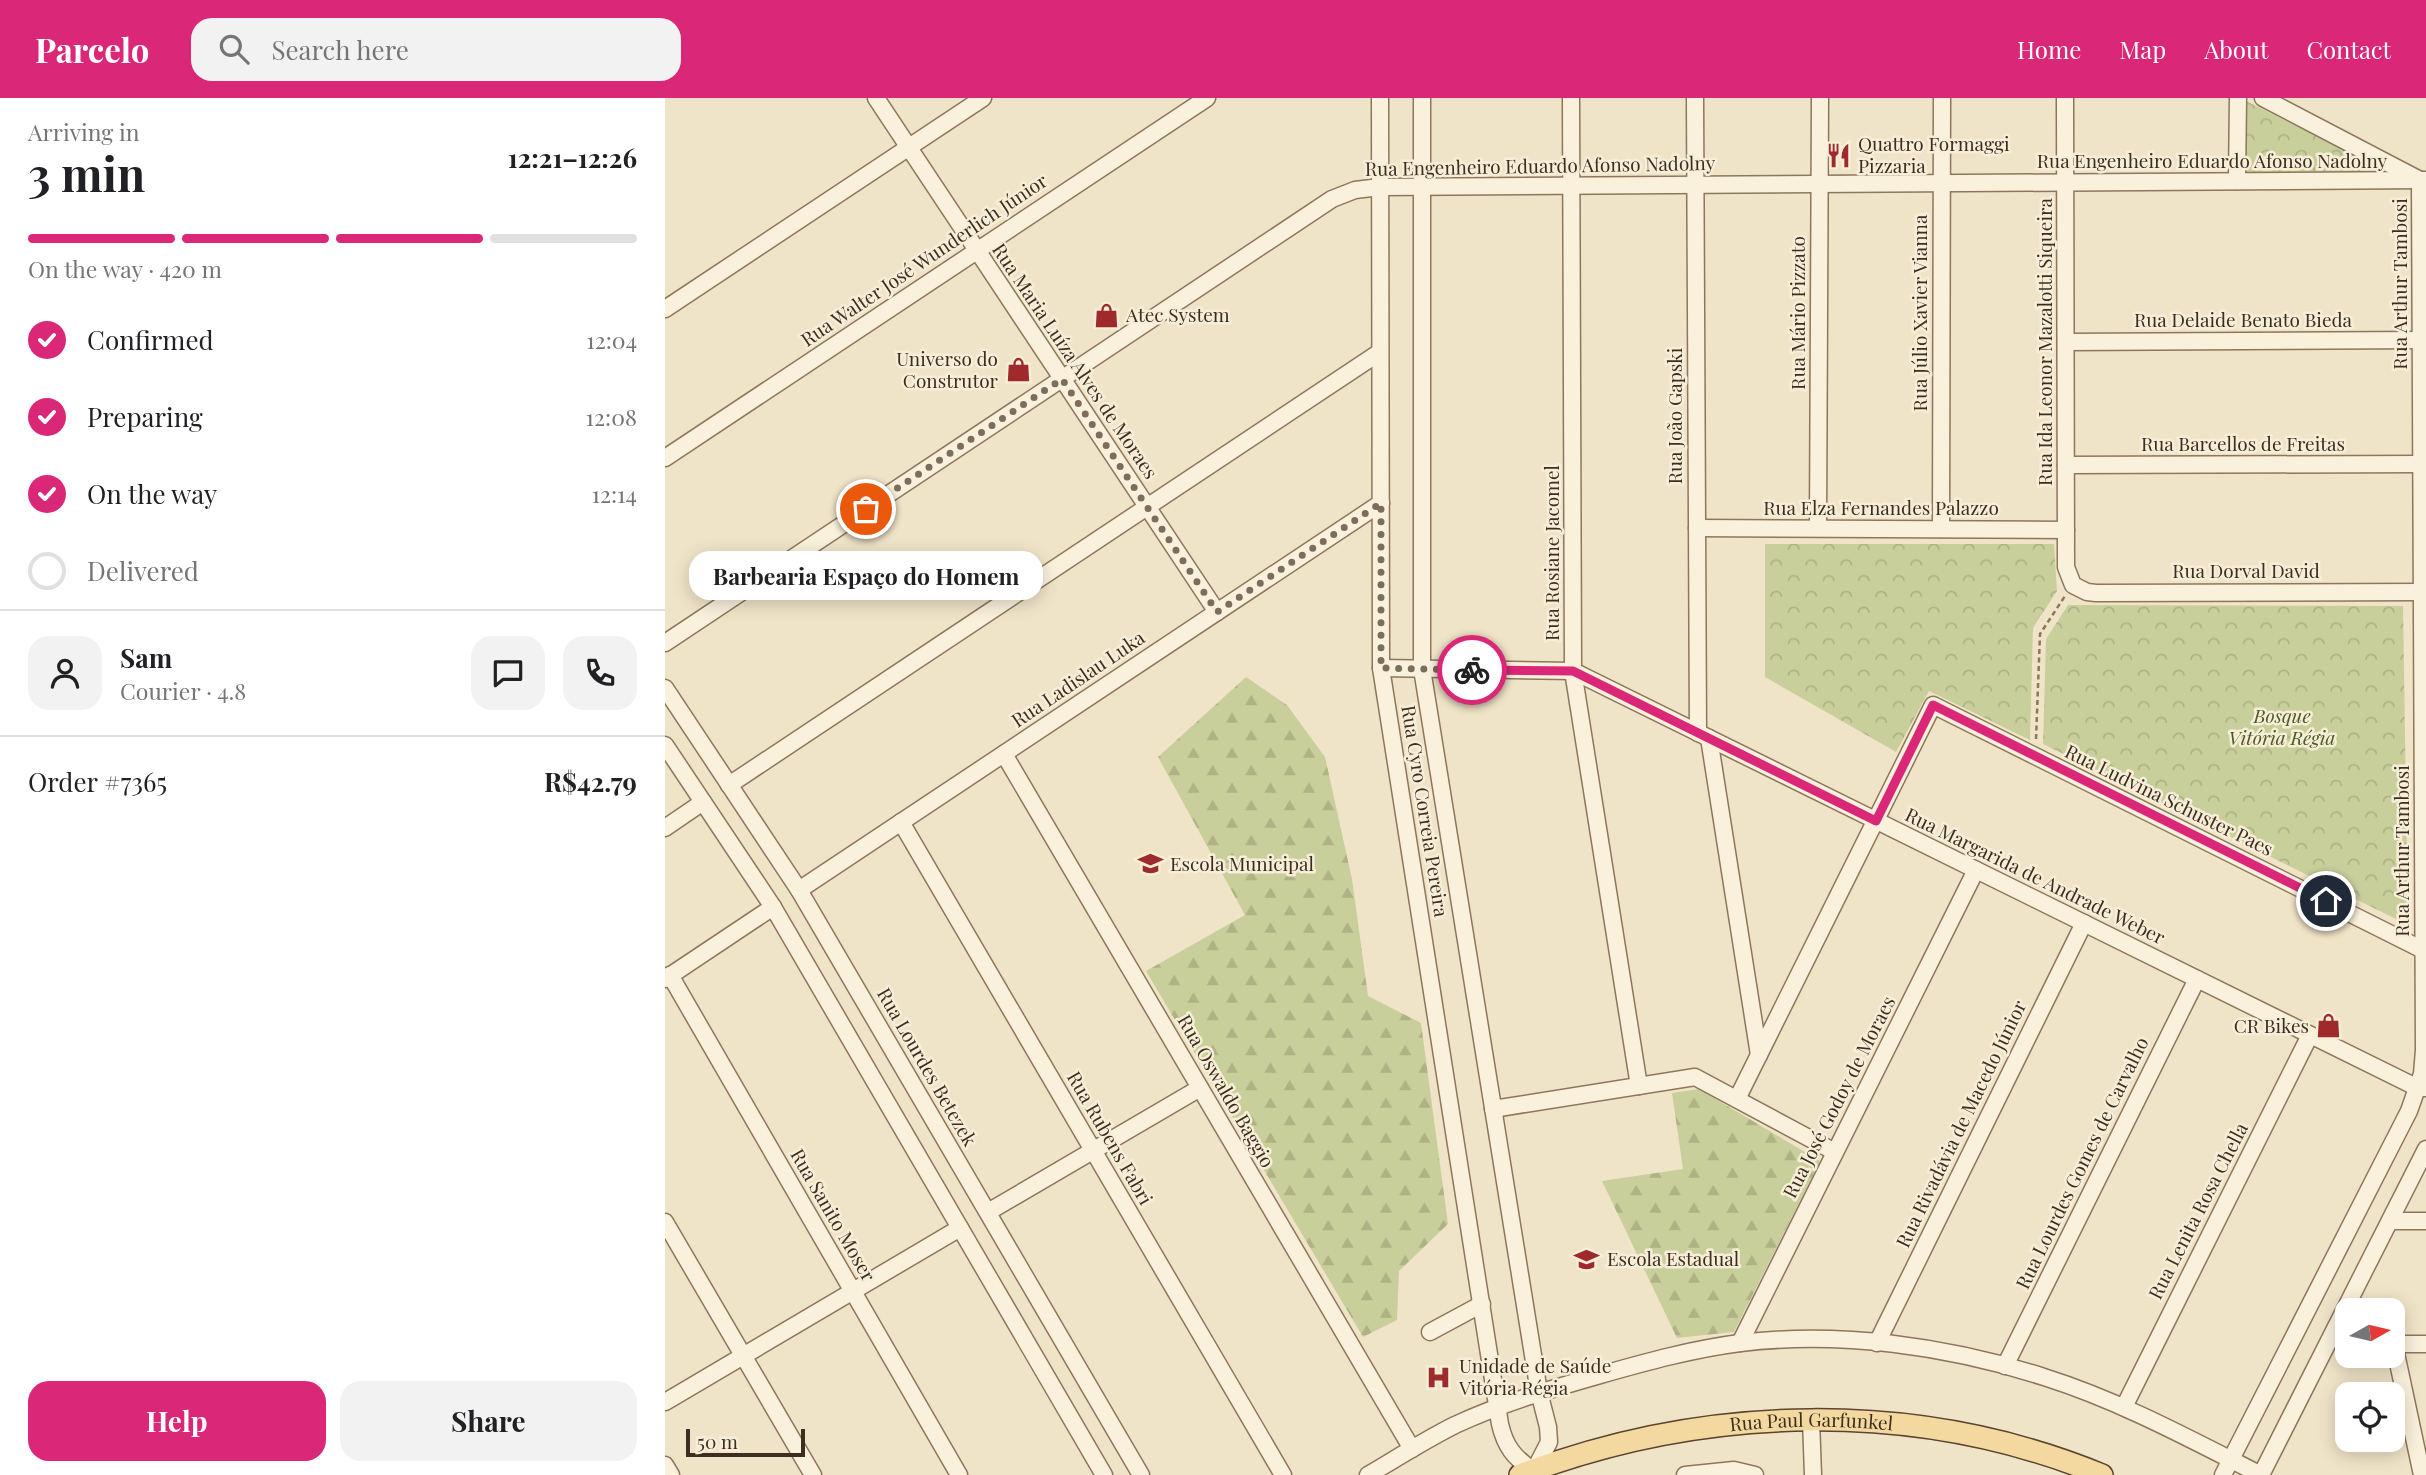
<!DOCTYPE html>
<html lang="en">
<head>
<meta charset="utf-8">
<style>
	:root { --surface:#fff; --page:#f2f2f2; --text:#202124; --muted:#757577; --line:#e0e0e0; --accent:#db2777 }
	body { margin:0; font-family:"Playfair Display",serif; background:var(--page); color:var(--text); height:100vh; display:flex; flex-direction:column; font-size:26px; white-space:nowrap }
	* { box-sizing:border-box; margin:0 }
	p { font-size:23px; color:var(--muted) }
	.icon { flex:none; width:38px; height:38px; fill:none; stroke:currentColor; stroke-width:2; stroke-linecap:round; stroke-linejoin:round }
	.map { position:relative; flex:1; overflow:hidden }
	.panel { display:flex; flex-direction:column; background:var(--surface); width:665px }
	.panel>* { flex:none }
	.needle { width:46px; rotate:82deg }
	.buttons { position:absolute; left:1670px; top:1200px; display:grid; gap:14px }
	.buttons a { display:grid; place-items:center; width:70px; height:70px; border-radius:14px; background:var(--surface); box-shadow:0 4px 18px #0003; font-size:35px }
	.scale { position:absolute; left:21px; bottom:18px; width:119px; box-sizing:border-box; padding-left:7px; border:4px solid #3d2e20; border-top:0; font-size:19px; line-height:24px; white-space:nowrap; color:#3d2e20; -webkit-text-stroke:5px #f7eed8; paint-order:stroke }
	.pin { position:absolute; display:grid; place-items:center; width:60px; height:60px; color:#fff; margin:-30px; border:4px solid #fff; border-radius:50%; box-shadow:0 2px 7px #0007 }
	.courier { position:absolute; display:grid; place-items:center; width:70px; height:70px; margin:-35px; border:5px solid #db2777; border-radius:50%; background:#fff; color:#222; box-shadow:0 2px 9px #0007 }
	.bubble { position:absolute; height:49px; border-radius:21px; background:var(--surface); box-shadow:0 4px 18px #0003; font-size:23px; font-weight:700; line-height:49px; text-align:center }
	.head em { font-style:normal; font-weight:700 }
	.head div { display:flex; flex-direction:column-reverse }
	.head { display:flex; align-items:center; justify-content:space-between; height:119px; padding:0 28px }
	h1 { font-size:46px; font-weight:700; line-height:52px }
	.bar { display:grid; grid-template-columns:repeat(4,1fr); gap:10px 7px; align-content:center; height:84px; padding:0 28px }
	.bar i { height:9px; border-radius:5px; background:var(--line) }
	.bar .current { background:var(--accent) }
	.bar p { grid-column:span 4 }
	.line { display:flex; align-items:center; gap:18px; padding:0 28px; border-top:2px solid var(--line) }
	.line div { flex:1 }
	.round { display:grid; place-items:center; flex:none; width:74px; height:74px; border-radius:21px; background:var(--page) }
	ol { padding:0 28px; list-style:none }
	li { display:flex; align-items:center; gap:21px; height:77px }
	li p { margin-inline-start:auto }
	li .icon { padding:7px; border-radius:50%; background:var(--accent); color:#fff; stroke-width:4 }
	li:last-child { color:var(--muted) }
	li i { width:38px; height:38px; border:4px solid var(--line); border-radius:50% }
	.primary-button { display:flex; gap:14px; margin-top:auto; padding:14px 28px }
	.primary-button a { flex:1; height:80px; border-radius:21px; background:var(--accent); color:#fff; font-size:28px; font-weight:700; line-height:80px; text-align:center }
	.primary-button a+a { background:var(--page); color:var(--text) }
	header { display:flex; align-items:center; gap:42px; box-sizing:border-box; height:98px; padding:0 35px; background:var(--accent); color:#fff }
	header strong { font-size:33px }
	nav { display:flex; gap:38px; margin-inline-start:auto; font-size:24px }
	.search { width:490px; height:63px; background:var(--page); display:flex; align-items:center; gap:18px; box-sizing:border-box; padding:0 24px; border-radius:21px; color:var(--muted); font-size:26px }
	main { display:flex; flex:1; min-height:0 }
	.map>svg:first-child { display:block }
	.forest { fill:url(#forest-firs) }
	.park { fill:url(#park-crowns) }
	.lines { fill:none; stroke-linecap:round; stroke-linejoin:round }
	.minor-casing { stroke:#8d765c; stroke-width:19 }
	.major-casing { stroke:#5b4430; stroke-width:24 }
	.path { stroke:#8d765c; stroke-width:2.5; stroke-dasharray:5 3.5; stroke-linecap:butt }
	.minor { stroke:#faf1dc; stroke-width:16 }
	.major { stroke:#f3d9a0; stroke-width:21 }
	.done { stroke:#7c6e5b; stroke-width:7; stroke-dasharray:0 12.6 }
	.route { stroke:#db2777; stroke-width:9 }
	.labels { text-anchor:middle; stroke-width:5; stroke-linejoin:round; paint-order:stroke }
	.poi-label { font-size:19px; fill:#3d2e20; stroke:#f7eed8; text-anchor:start }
	.street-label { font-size:19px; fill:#3d2e20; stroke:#f7eed8 }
	.park-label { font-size:19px; font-style:italic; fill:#4d5a26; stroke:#f7eed8 }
</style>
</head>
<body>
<header>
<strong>Parcelo</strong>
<div class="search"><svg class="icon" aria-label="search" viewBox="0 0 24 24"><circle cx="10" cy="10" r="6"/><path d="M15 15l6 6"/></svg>Search here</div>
<nav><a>Home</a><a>Map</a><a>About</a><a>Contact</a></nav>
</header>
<main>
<section class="panel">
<div class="head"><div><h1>3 min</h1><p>Arriving in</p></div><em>12:21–12:26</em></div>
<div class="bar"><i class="current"></i><i class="current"></i><i class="current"></i><i></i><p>On the way · 420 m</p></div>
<ol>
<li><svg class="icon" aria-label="check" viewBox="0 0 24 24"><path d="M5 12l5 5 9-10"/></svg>Confirmed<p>12:04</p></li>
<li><svg class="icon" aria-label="check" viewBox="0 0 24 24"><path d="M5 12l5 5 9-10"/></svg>Preparing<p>12:08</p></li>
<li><svg class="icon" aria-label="check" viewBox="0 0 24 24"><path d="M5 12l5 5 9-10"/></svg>On the way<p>12:14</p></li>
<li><i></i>Delivered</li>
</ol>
<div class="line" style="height:126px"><a class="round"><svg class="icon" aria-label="person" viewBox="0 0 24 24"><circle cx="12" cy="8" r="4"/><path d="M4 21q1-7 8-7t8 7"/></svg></a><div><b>Sam</b><p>Courier · 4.8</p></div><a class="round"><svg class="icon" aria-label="chat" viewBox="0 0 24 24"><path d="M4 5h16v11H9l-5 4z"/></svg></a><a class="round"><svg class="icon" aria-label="phone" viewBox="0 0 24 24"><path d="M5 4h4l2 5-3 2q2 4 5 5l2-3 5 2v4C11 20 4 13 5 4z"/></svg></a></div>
<div class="line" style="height:91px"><div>Order #7365</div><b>R$42.79</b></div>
<div class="primary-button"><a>Help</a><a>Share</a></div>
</section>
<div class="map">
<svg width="1761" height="1377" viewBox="0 0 1761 1377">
	<defs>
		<pattern id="forest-firs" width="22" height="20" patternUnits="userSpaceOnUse" patternTransform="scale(1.75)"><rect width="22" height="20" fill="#c9cf9b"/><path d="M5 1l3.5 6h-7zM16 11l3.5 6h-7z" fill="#aeb285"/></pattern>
		<pattern id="park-crowns" width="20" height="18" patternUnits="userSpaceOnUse" patternTransform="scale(1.75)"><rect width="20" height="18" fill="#c9cf9b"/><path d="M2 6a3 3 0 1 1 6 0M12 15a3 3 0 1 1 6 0" fill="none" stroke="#aeb285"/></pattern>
	</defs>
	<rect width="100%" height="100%" fill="#f0e4c8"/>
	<!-- forest -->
	<g class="forest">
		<path d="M581,579L622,607L660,659L687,781L703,898L756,925L783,1126L734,1173L732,1222L698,1239L481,873L580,817L493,659Z"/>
		<path d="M1034,991L1155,1063L1069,1234L1012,1240L937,1083L1018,1071L1007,995Z"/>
	</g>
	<!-- park -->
	<g class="park">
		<path d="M1581,3L1721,73L1581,74Z"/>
		<path d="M1100,446H1389L1392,493L1368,530L1365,642L1264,593L1231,654L1100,579Z"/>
		<path d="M1403,507L1738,508L1743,827L1378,646L1381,541Z"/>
	</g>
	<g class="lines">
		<defs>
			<g id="minor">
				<path d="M211,0L552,514"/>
				<path d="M715,0L716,570L835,1326C840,1348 849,1360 868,1372"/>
				<path d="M757,0V571L874,1294L883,1329L884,1344L868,1375"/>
				<path d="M906,0L908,573L974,988"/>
				<path d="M1030,0L1033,635"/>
				<path d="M1400,0L1401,469L1408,487L1422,494L1431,495L1757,494"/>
				<path d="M1572,83L1573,0"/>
				<path d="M0,211L318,0"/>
				<path d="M1401,244L1756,242"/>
				<path d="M0,360L542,0"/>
				<path d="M1401,367L1756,366"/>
				<path d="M1032,430L1401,432"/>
				<path d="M1153,430L1155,0"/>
				<path d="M1276,431L1277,0"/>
				<path d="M0,545L667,101L690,92L715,89L1761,82"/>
				<path d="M716,570L908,573L1753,990H1760"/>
				<path d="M0,590L134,792L476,1377"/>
				<path d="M1044,640L1094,957"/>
				<path d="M0,647L108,809L439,1377"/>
				<path d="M339,656L747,1351"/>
				<path d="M64,687L715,254"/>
				<path d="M236,724L618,1377"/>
				<path d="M0,730L38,704"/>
				<path d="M134,792L716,405"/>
				<path d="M5,877L294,1377"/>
				<path d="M0,881L108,809"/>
				<path d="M1072,1001L1268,607L1758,852"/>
				<path d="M828,1011L1030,979L1170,1054"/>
				<path d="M323,1114L535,990"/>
				<path d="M1725,1123H1761"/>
				<path d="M0,1124L148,1377"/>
				<path d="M765,1234L817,1206"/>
				<path d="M1075,1245L1311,772"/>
				<path d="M1212,1245L1419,825"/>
				<path d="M1727,1246H1761"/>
				<path d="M1729,1246L1757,1377"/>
				<path d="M1340,1268L1532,881"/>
				<path d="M0,1304L295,1130"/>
				<path d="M1459,1309L1645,937"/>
				<path d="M1146,1322L1148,1377"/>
				<path d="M0,1367L6,1377"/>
				<path d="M703,1377C732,1360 760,1342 790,1327C837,1305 886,1291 935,1277C981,1264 1028,1251 1075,1245C1175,1233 1283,1248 1379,1279C1455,1303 1525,1341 1596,1377"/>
				<path d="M1020,1377L1069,1372L1090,1377"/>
				<path d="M1558,1377L1744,1013L1757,976L1759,952L1755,82L1598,0"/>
				<path d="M1596,1377L1761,1051"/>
			</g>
			<g id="major">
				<path id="s1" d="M855,1377C1041,1306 1252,1301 1437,1377"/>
			</g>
		</defs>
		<!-- minor casing -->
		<use href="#minor" class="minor-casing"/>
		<!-- major casing -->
		<use href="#major" class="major-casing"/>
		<!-- path -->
		<path class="path" d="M1371,641L1375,536L1400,498"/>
		<!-- minor -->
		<use href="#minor" class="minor"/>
		<!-- major -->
		<use href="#major" class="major"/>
	</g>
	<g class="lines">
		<!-- done -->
		<path class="done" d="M201,411L397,281L552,514L716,405V570L807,572"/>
		<!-- route -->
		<path class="route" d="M807,572L908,573L1211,723L1268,607L1661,803"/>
	</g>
	<!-- icons -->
	<defs>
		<symbol id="restaurant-bare" viewBox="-9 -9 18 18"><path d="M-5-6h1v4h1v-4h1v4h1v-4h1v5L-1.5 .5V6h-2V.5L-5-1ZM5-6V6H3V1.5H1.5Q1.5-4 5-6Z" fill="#9e2a2b" stroke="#f7eed8" stroke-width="2.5" paint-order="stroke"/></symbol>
		<symbol id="shop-bare" viewBox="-9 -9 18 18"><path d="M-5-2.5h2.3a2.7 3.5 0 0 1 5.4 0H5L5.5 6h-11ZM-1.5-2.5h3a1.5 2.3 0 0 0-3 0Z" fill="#9e2a2b" stroke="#f7eed8" stroke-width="2.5" paint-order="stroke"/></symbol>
		<symbol id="school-bare" viewBox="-9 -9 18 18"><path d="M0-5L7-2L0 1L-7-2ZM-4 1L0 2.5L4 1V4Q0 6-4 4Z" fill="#9e2a2b" stroke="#f7eed8" stroke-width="2.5" paint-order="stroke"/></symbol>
		<symbol id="hospital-bare" viewBox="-9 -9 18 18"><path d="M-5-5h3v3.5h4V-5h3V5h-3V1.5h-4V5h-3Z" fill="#9e2a2b" stroke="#f7eed8" stroke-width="2.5" paint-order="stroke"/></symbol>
	</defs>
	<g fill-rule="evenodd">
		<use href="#restaurant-bare" x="1156" y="40" width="35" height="35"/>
		<use href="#shop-bare" x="424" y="200" width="35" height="35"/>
		<use href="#shop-bare" x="336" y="254" width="35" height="35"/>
		<use href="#school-bare" x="468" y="748" width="35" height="35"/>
		<use href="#shop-bare" x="1646" y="910" width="35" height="35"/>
		<use href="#school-bare" x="904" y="1144" width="35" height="35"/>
		<use href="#hospital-bare" x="756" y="1262" width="35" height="35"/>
	</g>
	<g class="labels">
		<!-- poi labels -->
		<g class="poi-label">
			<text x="1193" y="53">Quattro Formaggi<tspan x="1193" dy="22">Pizzaria</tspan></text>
			<text x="461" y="224">Atec System</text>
			<text x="333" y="268" text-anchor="end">Universo do<tspan x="333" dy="22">Construtor</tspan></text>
			<text x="505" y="773">Escola Municipal</text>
			<text x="1644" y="935" text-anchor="end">CR Bikes</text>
			<text x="942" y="1168">Escola Estadual</text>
			<text x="794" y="1275">Unidade de Saúde<tspan x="794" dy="22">Vitória Régia</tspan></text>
		</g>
		<!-- street labels -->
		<g class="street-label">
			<text x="1547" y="70">Rua Engenheiro Eduardo Afonso Nadolny</text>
			<text transform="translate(875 68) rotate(-1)" y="7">Rua Engenheiro Eduardo Afonso Nadolny</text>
			<text transform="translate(259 162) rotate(-34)" y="7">Rua Walter José Wunderlich Júnior</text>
			<text transform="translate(1735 186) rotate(-90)" y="7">Rua Arthur Tambosi</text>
			<text transform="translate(1133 215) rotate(-90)" y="7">Rua Mário Pizzato</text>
			<text transform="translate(1255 215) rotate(-90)" y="7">Rua Júlio Xavier Vianna</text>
			<text x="1578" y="229">Rua Delaide Benato Bieda</text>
			<text transform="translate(1380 244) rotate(-90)" y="7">Rua Ida Leonor Mazalotti Siqueira</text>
			<text transform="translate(410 263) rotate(56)" y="7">Rua Maria Luíza Alves de Moraes</text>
			<text transform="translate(1010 318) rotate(-90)" y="7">Rua João Gapski</text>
			<text x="1578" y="353">Rua Barcellos de Freitas</text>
			<text x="1216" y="417">Rua Elza Fernandes Palazzo</text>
			<text transform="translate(887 455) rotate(-90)" y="7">Rua Rosiane Jacomel</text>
			<text x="1581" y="480">Rua Dorval David</text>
			<text transform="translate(413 581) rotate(-34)" y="7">Rua Ladislau Luka</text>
			<text transform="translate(1504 702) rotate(26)" y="7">Rua Ludvina Schuster Paes</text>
			<text transform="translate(760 713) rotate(81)" y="7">Rua Cyro Correia Pereira</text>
			<text transform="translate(1737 753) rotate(-90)" y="7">Rua Arthur Tambosi</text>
			<text transform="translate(1370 778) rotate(26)" y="7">Rua Margarida de Andrade Weber</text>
			<text transform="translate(262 969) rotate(60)" y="7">Rua Lourdes Betezek</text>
			<text transform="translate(561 993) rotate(60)" y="7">Rua Oswaldo Baggio</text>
			<text transform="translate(1174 999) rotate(-63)" y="7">Rua José Godoy de Moraes</text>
			<text transform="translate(1296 1026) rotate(-64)" y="7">Rua Rivadávia de Macedo Júnior</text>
			<text transform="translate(445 1040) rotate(60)" y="7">Rua Rubens Fabri</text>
			<text transform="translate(1417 1065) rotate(-64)" y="7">Rua Lourdes Gomes de Carvalho</text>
			<text transform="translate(1533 1113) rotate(-63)" y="7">Rua Lenita Rosa Chella</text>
			<text transform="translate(168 1117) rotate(60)" y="7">Rua Sanito Moser</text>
			<text dy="7" stroke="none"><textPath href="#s1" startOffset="298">Rua Paul Garfunkel</textPath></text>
		</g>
		<!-- park labels -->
		<g class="park-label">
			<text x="1617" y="625">Bosque<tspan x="1617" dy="22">Vitória Régia</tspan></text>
		</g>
	</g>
</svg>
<div class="buttons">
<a><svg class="needle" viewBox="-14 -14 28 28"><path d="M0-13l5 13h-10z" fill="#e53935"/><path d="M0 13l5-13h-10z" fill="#757577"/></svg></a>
<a><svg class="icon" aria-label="locate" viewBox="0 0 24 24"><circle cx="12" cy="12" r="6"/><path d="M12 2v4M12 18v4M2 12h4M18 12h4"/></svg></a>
</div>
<div class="scale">50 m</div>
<div class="pin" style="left:201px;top:411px;background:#ea580c"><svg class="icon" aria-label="bag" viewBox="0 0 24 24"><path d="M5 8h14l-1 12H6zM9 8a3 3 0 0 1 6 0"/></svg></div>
<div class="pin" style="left:1661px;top:803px;background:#1f2937"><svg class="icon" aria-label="home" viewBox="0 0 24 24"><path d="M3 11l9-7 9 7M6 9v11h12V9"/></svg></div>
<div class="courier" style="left:807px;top:572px"><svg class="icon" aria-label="bike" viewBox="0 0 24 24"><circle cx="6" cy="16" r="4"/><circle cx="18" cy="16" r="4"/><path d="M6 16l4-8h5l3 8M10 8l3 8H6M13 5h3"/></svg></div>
<div class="bubble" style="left:24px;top:453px;width:354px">Barbearia Espaço do Homem</div>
</div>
</main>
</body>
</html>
